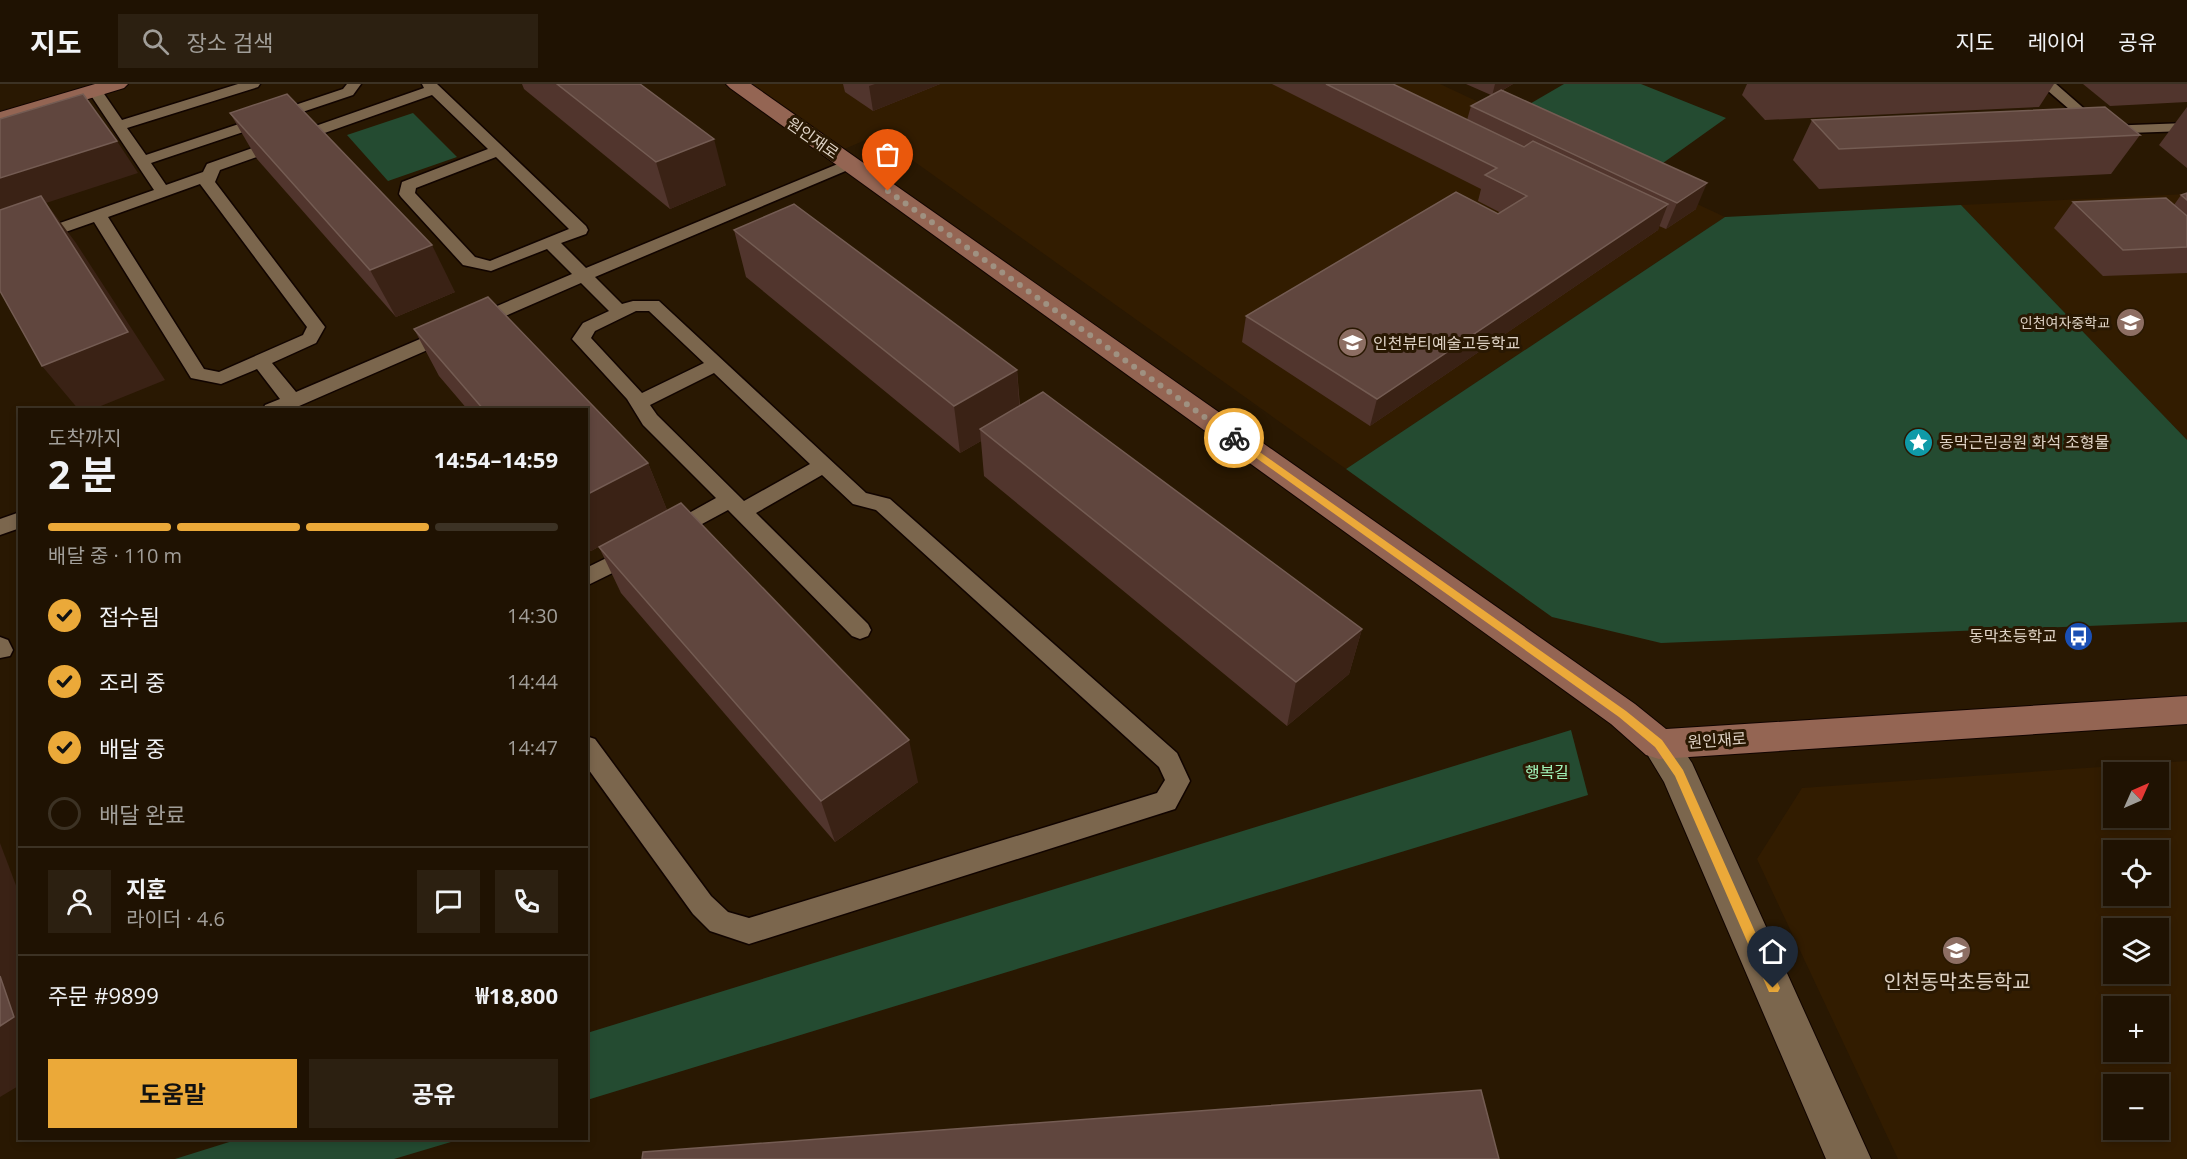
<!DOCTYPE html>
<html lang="ko">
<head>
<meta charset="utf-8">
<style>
	:root { --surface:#1f1202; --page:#2c2011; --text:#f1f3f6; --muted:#a19e99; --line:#3c3224; --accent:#eba939 }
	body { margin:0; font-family:"Open Sans","Noto Sans KR",sans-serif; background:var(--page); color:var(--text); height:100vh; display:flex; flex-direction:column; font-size:22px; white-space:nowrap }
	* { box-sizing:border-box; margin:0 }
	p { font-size:20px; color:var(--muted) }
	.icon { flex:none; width:33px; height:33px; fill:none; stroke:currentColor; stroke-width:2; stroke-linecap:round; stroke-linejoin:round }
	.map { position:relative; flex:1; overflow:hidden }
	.panel { position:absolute; left:18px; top:324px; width:570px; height:732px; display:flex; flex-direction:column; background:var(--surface); border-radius:0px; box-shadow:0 3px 9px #0003,0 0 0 2px var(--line) }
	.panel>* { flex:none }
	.needle { width:39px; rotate:45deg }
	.controls { position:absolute; left:2103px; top:678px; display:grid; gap:12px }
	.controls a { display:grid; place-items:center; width:66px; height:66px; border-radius:0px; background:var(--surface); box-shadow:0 3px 9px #0003,0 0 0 2px var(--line); font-size:30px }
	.pin { position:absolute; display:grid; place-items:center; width:51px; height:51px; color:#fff; margin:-62px -26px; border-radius:50% 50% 50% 0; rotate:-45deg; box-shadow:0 0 6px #0007 }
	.pin .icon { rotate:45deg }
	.courier { position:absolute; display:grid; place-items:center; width:60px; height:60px; margin:-30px; border:4px solid #eba939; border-radius:50%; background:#fff; color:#222; box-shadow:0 2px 8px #0007 }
	.headline em { font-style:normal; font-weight:700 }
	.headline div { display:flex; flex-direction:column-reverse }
	.headline { display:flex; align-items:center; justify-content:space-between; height:102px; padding:0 30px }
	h1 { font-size:39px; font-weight:700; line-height:45px }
	.bar { display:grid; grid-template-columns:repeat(4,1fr); gap:9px 6px; align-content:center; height:72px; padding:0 30px }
	.bar i { height:8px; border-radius:4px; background:var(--line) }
	.bar .active { background:var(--accent) }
	.bar p { grid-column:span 4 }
	.line { display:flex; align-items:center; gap:15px; padding:0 30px; border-top:2px solid var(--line) }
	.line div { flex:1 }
	.round { display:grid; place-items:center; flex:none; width:63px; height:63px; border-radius:0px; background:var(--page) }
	ol { padding:0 30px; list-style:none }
	li { display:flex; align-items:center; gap:18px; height:66px }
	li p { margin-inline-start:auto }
	li .icon { padding:6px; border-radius:50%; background:var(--accent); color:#111; stroke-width:4 }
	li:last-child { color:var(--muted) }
	li i { width:33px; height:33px; border:3px solid var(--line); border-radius:50% }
	.primary-button { display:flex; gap:12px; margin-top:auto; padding:12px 30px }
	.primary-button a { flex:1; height:69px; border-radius:0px; background:var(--accent); color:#111; font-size:24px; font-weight:700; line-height:69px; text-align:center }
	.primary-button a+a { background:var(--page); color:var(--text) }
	header { display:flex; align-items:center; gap:36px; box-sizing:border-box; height:84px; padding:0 30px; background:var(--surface); border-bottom:2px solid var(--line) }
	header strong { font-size:28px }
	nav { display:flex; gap:33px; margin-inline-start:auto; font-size:21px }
	.search { width:420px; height:54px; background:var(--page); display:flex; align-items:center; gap:15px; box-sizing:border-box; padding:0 21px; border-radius:0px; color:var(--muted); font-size:22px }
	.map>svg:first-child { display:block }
	.built { fill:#321c00; fill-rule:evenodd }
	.green { fill:#244b31 }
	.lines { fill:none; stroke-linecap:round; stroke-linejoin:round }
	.service-casing { stroke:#110400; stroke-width:3 }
	.tertiary-casing { stroke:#110400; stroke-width:2 }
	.secondary-casing { stroke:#110400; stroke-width:2 }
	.service { fill:#7b664d; fill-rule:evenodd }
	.tertiary { fill:#7b664d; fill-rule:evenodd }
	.secondary { fill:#946553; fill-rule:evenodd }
	.wall { fill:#51352d }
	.shaded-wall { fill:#3a2215 }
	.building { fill:#60463e; stroke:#745c53; stroke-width:1.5 }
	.route { fill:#eba939 }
	.done { stroke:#9f9181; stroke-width:6; stroke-dasharray:0 10.8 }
	.labels { text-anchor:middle; stroke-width:6; stroke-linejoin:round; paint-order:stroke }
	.far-poi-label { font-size:14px; fill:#ded2c5; stroke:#291802; text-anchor:end }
	.street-label { font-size:16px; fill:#ded2c5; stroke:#291802 }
	.poi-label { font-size:16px; fill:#ded2c5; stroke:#291802; text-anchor:start }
	.park-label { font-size:16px; fill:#a3f7bb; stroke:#291802 }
	.near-poi-label { font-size:20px; fill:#ded2c5; stroke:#291802 }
</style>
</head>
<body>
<header>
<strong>지도</strong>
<div class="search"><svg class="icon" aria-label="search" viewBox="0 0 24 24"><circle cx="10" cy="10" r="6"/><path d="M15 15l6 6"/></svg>장소 검색</div>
<nav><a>지도</a><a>레이어</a><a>공유</a></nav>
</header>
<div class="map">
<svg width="2187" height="1075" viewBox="0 0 2187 1075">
	<rect width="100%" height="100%" fill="#291802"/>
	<!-- built -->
	<g class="built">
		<path d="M737,0H1440L1725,133L1346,385L877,51L835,69Z"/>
		<path d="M2187,110V356L1961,121Z"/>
		<path d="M2187,677V1075H1898L1757,775L1802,704ZM2114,688H2158V734H2114ZM2114,766H2158V812H2114ZM2114,844H2158V890H2114ZM2114,922H2158V968H2114ZM2114,1000H2158V1046H2114Z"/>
	</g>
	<!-- green -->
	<g class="green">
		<path d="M1564,0H1641L1726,34L1642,94L1509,32Z"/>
		<path d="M413,29L457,73L388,97L347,51Z"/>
		<path d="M1961,121L2187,356V538L1661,559L1552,533L1346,385L1725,133Z"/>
		<path d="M1571,646L1588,711L587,1016V949Z"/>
		<path d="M242,1054H461V1055L394,1075H175Z"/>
	</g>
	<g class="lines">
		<defs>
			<g id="service">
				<path d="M238,0H260L258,3L127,44L146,71L343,5L347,0H361L353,11L151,79L166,101L203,88L207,80L424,4L422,0H437L586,142L588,146L586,150L561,159L586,184L845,77H855L858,80L855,83L595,193L622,220L633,217H659L866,409L890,415L1177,669L1190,697L1175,725L749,860L710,847L693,830L586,682V652L595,655L711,812L728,828L749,834L1157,709L1165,696L1159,683L876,426L853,420L822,391L756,429L868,540L871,546L868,552L860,555L852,552L728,426L676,454L669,457L662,454L658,449L662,444L716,414L643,341L627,315L572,255L583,239L609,227L581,199L290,326H263L265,321L280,315L257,285L221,300L191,294L94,138L0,171V160L154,106L88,7L90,4H100L122,36ZM432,11L488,65L402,98L399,110L401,113L463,181L491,187L547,165L572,190L296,308L272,279L316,259L325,243L215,98L220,86ZM496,73L569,145L490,177L475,173L415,109L416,104ZM200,100L307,243L303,251L219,288L204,285L108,133ZM636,227H649L704,279L642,309L591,254L595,247ZM714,289L810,380L744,417L657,331L650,321Z"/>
				<path d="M2040,0H2056L2104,42L2187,39V47L2098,50Z"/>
				<path d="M20,428V444L0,451V435Z"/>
				<path d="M635,460L643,462L646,468L643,474L586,502V484Z"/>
				<path d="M0,553L8,556L13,566L10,572L0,574Z"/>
			</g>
			<path id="tertiary" d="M1659,645L1672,649L1692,679L1871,1075H1826L1664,698L1641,660L1646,649Z"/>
			<g id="secondary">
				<path d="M95,0H128L124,4L0,42V28Z"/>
				<path d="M726,0H751L1635,620L1666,645L2187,612V640L1659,675L1646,671L1611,640L730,4Z"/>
			</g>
		</defs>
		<!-- service casing -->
		<use href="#service" class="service-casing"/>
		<!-- tertiary casing -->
		<use href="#tertiary" class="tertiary-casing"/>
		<!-- secondary casing -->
		<use href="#secondary" class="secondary-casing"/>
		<!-- service -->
		<use href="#service" class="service"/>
		<!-- tertiary -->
		<use href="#tertiary" class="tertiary"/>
		<!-- secondary -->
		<use href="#secondary" class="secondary"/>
	</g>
	<!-- wall -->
	<g class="wall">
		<path d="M522,0H640L726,101L670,125L524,5Z"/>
		<path d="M843,0H940L873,27L845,8Z"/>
		<path d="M1272,0H1393L1467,36L1471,22L1491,11L1466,0H1513L1503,6L1696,125L1666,145L1659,142L1658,146L1370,342L1242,258L1246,232L1501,129L1478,117L1481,105Z"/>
		<path d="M1747,0H2054L2039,23L1765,36L1742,11Z"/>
		<path d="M2083,0H2187V18L2110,22Z"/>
		<path d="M2187,23V84L2159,61Z"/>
		<path d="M230,29L455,208L396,233L257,75Z"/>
		<path d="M1812,36L2140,51L2111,90L1819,105L1793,76Z"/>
		<path d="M2187,109V189L2103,192L2054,144L2073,118L2174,121L2181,111Z"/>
		<path d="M734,146L1017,286L1020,322L1362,545L1349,590L1287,642L984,392L981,357L960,369L746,193Z"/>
		<path d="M488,213L648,379L667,426L591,467L586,463V326H468L439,292L414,245Z"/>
		<path d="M599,463L918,698L835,758L621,509Z"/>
	</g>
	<!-- shaded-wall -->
	<g class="shaded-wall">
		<path d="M875,0H940L873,27L869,2Z"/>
		<path d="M1495,0H1513L1492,12Z"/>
		<path d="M714,55L726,101L670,125L656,78Z"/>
		<path d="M117,57L138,89L46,119L76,159L165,296L91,326H79L42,282L0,134V94Z"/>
		<path d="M1707,99L1696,125L1666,145L1677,119Z"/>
		<path d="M1668,120L1658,146L1370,342L1377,315Z"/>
		<path d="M432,161L455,208L396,233L370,186Z"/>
		<path d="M1017,286L1020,333L980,345L981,357L960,369L954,322Z"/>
		<path d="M648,379L667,426L591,467L586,459V411Z"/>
		<path d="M1362,545L1349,590L1287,642L1296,598Z"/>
		<path d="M909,656L918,698L835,758L821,717Z"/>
		<path d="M0,759L20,812V1001L0,1013Z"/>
	</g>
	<!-- building -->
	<g class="building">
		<path d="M557,0H640L714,55L656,78Z"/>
		<path d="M1326,0H1393L1524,63L1533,57L1668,120L1377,315L1246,232L1456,108L1498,130L1527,112L1485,91L1497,84Z"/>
		<path d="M1501,6L1707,99L1677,119L1471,22Z"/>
		<path d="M83,10L117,57L0,94V35Z"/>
		<path d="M287,10L432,161L370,186L230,29Z"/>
		<path d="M2105,23L2140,51L1839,65L1812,36Z"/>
		<path d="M2187,109V116L2181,111Z"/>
		<path d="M41,112L128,248L42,282L0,207V126Z"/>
		<path d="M2166,114L2187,132V163L2123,166L2073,118Z"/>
		<path d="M794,120L1017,286L954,322L734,146Z"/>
		<path d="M488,213L648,379L586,411V326H484L414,245Z"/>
		<path d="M1043,308L1362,545L1296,598L980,345Z"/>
		<path d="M681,419L909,656L821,717L599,463Z"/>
		<path d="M0,892L14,933L0,942Z"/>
		<path d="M1481,1006L1499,1075H642L643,1068Z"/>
	</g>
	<!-- route -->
	<path class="route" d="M1231,352H1237L1626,627L1662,656L1683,686L1780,904L1778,908H1769L1675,692L1655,663L1619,633L1231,356Z"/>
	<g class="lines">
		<!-- done -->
		<path class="done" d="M888,107L1234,354"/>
	</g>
	<!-- icons -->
	<defs>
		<symbol id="school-disc" viewBox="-11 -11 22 22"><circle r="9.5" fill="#8d6e63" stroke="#291802"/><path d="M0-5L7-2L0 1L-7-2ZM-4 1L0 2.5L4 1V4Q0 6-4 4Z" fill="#fff"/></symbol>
		<symbol id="sight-disc" viewBox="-11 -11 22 22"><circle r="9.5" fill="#0f9aa8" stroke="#291802"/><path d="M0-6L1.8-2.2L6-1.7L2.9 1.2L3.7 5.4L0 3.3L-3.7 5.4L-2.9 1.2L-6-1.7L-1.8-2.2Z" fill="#fff"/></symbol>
		<symbol id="bus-disc" viewBox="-11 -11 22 22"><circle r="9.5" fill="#1a4fb4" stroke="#291802"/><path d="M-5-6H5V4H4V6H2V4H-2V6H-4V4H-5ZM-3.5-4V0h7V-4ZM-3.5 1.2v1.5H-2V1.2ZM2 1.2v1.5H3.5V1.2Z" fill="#fff"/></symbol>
	</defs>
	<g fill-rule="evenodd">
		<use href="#school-disc" x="2114" y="222" width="33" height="33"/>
		<use href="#school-disc" x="1336" y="242" width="33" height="33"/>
		<use href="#sight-disc" x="1902" y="342" width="33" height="33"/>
		<use href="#bus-disc" x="2062" y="536" width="33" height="33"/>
		<use href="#school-disc" x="1940" y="850" width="33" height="33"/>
	</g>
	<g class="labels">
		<!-- far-poi labels -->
		<g class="far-poi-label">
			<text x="2110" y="244">인천여자중학교</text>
		</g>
		<!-- street labels -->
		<g class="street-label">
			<text transform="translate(813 54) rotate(35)" y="6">원인재로</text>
			<text transform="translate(1717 656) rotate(-4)" y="6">원인재로</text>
		</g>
		<!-- poi labels -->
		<g class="poi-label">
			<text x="1373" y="265">인천뷰티예술고등학교</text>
			<text x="1939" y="364">동막근린공원 화석 조형물</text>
			<text x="2057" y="558" text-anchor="end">동막초등학교</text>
		</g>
		<!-- park labels -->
		<g class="park-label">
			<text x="1547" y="694">행복길</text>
		</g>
		<!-- near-poi labels -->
		<g class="near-poi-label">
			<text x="1957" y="905">인천동막초등학교</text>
		</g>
	</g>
</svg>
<div class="controls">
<a><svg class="needle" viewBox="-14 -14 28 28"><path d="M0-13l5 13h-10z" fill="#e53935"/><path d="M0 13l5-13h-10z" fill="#a19e99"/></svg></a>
<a><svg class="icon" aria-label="locate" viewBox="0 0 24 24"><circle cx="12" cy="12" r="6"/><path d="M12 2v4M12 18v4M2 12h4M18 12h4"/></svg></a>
<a><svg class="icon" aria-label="layers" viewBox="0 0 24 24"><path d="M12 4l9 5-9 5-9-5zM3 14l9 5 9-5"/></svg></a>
<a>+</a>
<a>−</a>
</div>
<div class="pin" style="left:888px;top:107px;background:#ea580c"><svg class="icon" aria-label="bag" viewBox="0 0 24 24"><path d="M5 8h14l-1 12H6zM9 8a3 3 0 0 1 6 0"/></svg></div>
<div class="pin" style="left:1773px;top:904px;background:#1f2937"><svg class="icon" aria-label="home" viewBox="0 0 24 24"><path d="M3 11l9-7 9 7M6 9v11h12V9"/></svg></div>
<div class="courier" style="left:1234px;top:354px"><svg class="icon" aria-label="bike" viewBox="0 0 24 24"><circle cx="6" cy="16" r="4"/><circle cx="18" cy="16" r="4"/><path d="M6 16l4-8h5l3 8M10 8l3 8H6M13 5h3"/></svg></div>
<section class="panel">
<div class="headline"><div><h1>2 분</h1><p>도착까지</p></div><em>14:54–14:59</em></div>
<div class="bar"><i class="active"></i><i class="active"></i><i class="active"></i><i></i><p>배달 중 · 110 m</p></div>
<ol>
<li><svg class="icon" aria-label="check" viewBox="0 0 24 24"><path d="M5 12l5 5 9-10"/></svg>접수됨<p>14:30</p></li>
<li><svg class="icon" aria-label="check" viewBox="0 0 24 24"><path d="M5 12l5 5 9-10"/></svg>조리 중<p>14:44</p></li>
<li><svg class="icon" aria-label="check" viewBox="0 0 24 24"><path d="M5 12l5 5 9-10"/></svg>배달 중<p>14:47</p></li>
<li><i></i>배달 완료</li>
</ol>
<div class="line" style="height:108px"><a class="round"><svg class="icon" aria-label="person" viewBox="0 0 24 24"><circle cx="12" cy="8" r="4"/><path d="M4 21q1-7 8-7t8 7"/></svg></a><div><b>지훈</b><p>라이더 · 4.6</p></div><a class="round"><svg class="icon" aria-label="chat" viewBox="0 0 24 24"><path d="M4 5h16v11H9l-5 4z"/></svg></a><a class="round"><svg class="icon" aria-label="phone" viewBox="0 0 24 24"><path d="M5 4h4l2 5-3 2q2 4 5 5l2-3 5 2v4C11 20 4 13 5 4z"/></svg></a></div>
<div class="line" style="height:78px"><div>주문 #9899</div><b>₩18,800</b></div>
<div class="primary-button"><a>도움말</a><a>공유</a></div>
</section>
</div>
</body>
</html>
